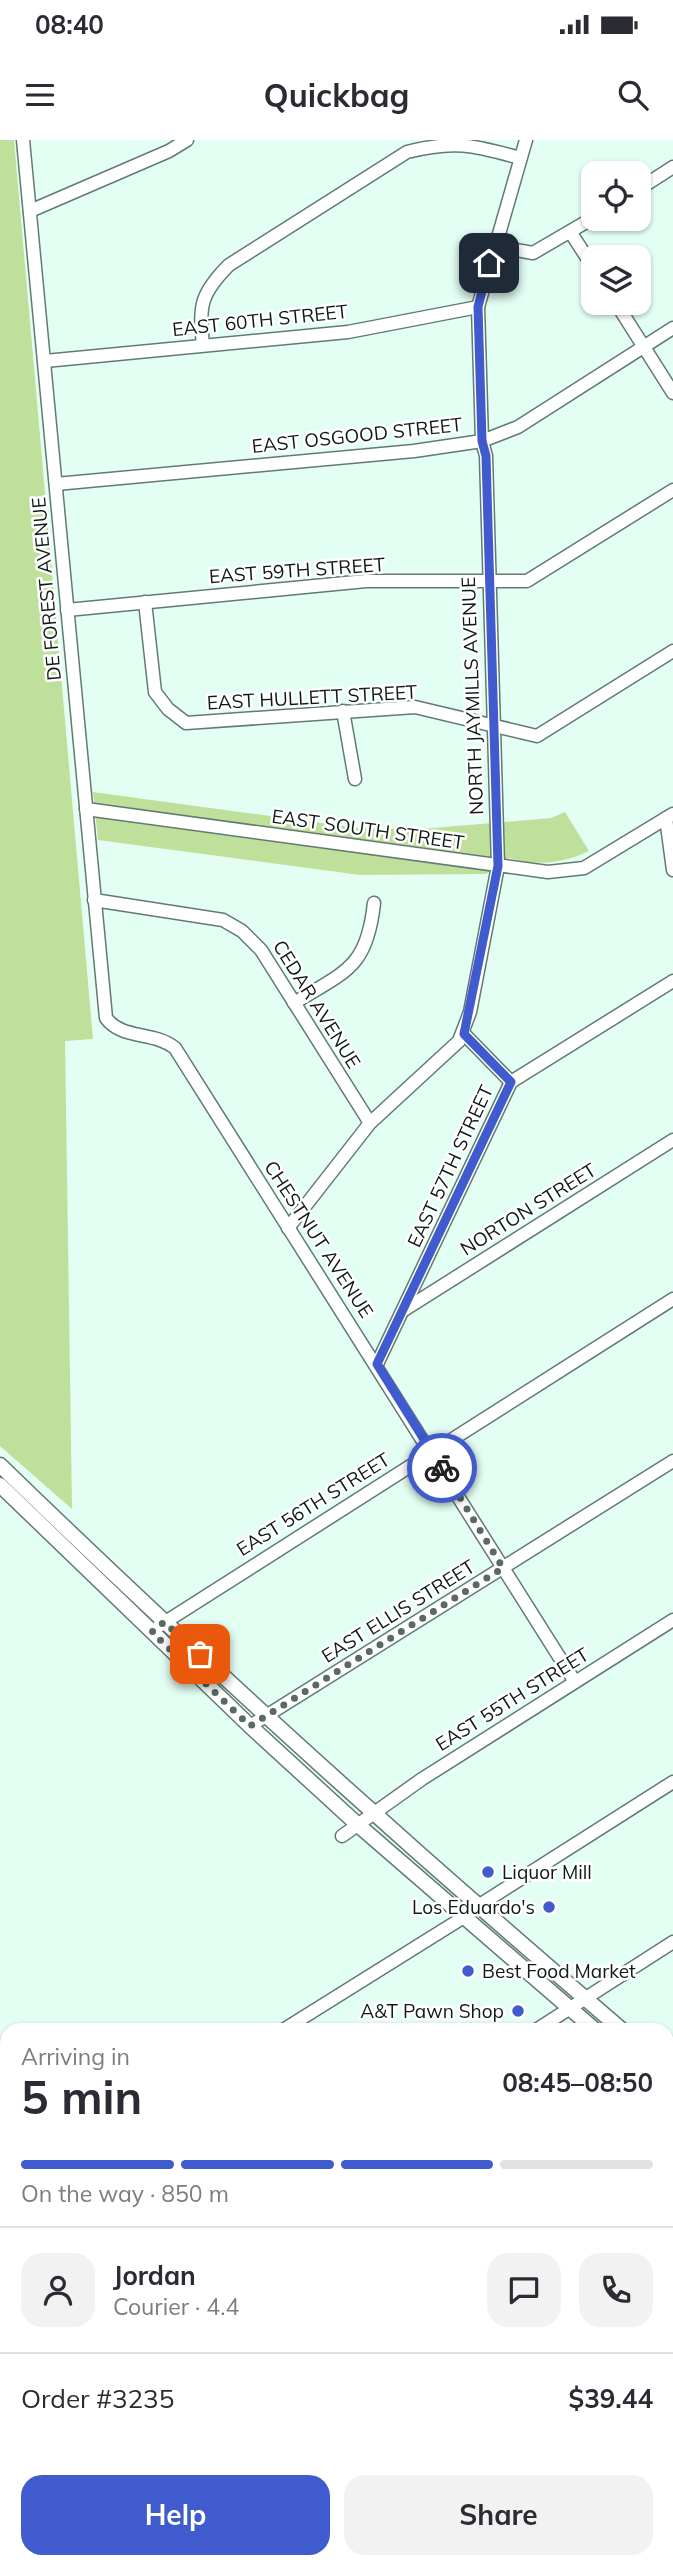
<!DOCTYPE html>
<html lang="en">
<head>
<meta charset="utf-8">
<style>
	:root { --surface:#fff; --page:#f2f2f3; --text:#2b2b33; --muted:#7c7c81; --line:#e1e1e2; --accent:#405bce }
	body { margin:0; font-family:Mulish,sans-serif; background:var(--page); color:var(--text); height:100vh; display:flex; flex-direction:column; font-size:26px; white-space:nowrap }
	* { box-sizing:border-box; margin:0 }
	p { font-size:23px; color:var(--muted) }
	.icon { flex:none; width:38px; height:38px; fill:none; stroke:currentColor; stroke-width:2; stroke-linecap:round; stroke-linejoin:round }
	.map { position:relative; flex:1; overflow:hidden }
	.side { position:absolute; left:0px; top:1883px; width:674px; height:546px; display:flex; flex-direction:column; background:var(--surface); border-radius:21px 21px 0 0; box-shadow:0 2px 5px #0004 }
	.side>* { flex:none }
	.controls { position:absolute; left:581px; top:21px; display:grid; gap:14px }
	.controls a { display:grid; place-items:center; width:70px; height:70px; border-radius:14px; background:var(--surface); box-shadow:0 2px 5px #0004; font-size:35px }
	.pin { position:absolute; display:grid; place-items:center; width:60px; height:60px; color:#fff; margin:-30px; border-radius:14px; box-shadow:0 4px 10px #0006 }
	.courier { position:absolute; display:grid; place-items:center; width:70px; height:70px; margin:-35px; border:5px solid #405bce; border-radius:50%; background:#fff; color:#222; box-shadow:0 2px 9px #0007 }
	.overview em { font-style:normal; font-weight:700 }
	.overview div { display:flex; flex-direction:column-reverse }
	.overview { display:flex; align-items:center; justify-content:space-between; height:119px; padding:0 21px }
	h1 { font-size:46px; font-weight:700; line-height:52px }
	.bar { display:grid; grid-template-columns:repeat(4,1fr); gap:10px 7px; align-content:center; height:84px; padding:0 21px }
	.bar i { height:9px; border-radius:5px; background:var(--line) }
	.bar .selected { background:var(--accent) }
	.bar p { grid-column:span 4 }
	.line { display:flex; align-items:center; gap:18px; padding:0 21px; border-top:2px solid var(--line) }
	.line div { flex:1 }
	.round { display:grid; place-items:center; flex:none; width:74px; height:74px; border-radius:21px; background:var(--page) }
	.primary-button { display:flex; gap:14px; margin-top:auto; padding:14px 21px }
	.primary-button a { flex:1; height:80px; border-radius:21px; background:var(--accent); color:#fff; font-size:28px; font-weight:700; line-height:80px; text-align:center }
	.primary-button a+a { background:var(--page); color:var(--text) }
	.status { display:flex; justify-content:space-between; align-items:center; height:49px; padding:0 35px; background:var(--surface); direction:ltr }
	.status svg { height:19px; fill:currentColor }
	header { display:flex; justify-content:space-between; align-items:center; height:91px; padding:0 21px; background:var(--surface); font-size:32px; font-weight:700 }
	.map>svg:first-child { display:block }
	.green { fill:#bfe09b }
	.water { fill:#6ad4e5; stroke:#4f9ca7; stroke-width:2 }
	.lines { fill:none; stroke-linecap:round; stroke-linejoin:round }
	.minor-casing { stroke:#637a71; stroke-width:15 }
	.major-casing { stroke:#637a71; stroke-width:17 }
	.minor { stroke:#fff; stroke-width:12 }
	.major { stroke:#fff; stroke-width:14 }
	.done { stroke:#596963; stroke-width:7; stroke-dasharray:0 12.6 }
	.route { stroke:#405bce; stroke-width:9 }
	.poi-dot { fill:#405bce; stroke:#fff; stroke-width:2.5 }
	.labels { text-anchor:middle; stroke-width:5; stroke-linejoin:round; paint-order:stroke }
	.street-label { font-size:19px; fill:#0f1915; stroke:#fff }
	.poi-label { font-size:19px; fill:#0f1915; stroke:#fff; text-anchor:start }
</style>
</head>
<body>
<div class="status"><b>08:40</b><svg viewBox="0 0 49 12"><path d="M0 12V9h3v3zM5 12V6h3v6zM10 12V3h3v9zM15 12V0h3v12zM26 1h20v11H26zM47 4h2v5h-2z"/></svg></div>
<header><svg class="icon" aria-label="menu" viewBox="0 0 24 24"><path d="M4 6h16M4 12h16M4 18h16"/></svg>Quickbag<svg class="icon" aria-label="search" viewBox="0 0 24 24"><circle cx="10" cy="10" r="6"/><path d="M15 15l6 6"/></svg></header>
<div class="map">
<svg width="673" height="2429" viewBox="0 0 673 2429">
	<rect width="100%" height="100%" fill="#e3fef3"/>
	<!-- green -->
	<g class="green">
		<path d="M0,0H14L93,899L65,901L72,1369L0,1306Z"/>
		<path d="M93,652L358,688L421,689L551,678L565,672L589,711C561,724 538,726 509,718L486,734L360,735L98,700Z"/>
	</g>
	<!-- water -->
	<path class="water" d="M0,2129L7,2172V2422H65L67,2429H0Z"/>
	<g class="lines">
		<defs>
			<g id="minor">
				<path d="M23,0L106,878C122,900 154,891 175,908L575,1542"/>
				<path d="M639,49L673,27"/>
				<path d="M30,71L169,11L187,0"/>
				<path d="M571,93L593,127"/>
				<path d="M494,106L533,113L593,78"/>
				<path d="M616,163L673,253"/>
				<path d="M203,205C199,166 200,154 229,125L407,12C454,0 473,5 520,18"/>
				<path d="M45,221L348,192L478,167"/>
				<path d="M56,344L414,311L482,301L518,287L673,188"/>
				<path d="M145,462L155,552L168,569L186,583L415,567L537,596L673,511"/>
				<path d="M67,470L366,441H527L673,350"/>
				<path d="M343,571L355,639"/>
				<path d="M86,669L548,732L584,728L673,674"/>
				<path d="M666,678L673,730"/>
				<path d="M94,760L223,780L242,791L261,810L370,983"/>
				<path d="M294,863C346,831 367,828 374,763"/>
				<path d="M464,894L511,942"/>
				<path d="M288,1088L370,983L459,901L470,872L498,726L486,316L482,301L478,167L526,0"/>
				<path d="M404,1170L673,1000"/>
				<path d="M377,1224L511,942L673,841"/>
				<path d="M159,1486L673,1159"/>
				<path d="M250,1586L673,1321"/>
				<path d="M342,1696L422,1639L673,1480"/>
				<path d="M478,1766L673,1642"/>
				<path d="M283,1890L464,1777"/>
				<path d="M536,1890L673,1802"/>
				<path d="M667,2000L673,1996"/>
				<path d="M667,2172L673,2168"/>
				<path d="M667,2306L673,2302"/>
				<path d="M627,2422L632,2429"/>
				<path d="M259,2429L270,2422"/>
				<path d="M473,2429L484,2422"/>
			</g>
			<g id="major">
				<path d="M0,1325C201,1520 409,1708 622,1890"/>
				<path d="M0,1345L250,1586L357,1684L595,1890"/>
				<path d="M667,1928L673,1933"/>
				<path d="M667,1952L673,1958"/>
			</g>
		</defs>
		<!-- minor casing -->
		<use href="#minor" class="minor-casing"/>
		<!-- major casing -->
		<use href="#major" class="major-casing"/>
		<!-- minor -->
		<use href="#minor" class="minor"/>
		<!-- major -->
		<use href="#major" class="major"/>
	</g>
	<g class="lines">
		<!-- done -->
		<path class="done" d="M200,1514L164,1482L152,1492L250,1586L503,1428L442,1328"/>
		<!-- route -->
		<path class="route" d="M442,1328L377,1224L511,942L464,894L498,726L486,316L482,301L478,167L489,123"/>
	</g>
	<!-- markers -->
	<g class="poi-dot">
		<circle cx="488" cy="1732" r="7"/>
		<circle cx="549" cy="1767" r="7"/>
		<circle cx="468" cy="1831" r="7"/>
		<circle cx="518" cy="1871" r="7"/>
	</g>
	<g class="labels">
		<!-- street labels -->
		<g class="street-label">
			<text transform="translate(260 180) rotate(-6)" y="7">EAST 60TH STREET</text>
			<text transform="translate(357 295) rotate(-6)" y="7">EAST OSGOOD STREET</text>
			<text transform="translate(297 430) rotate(-4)" y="7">EAST 59TH STREET</text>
			<text transform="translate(46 449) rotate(-95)" y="7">DE FOREST AVENUE</text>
			<text transform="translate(472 556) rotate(-92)" y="7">NORTH JAYMILLS AVENUE</text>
			<text transform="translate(312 557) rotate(-3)" y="7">EAST HULLETT STREET</text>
			<text transform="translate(368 689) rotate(8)" y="7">EAST SOUTH STREET</text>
			<text transform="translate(317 864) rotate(58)" y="7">CEDAR AVENUE</text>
			<text transform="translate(450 1026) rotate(-65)" y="7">EAST 57TH STREET</text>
			<text transform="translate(528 1069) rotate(-32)" y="7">NORTON STREET</text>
			<text transform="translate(319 1099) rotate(57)" y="7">CHESTNUT AVENUE</text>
			<text transform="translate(313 1364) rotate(-32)" y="7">EAST 56TH STREET</text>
			<text transform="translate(398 1471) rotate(-32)" y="7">EAST ELLIS STREET</text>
			<text transform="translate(512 1559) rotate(-32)" y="7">EAST 55TH STREET</text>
		</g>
		<!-- poi labels -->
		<g class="poi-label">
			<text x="502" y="1739">Liquor Mill</text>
			<text x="535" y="1774" text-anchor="end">Los Eduardo's</text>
			<text x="482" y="1838">Best Food Market</text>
			<text x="504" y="1878" text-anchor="end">A&amp;T Pawn Shop</text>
		</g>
	</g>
</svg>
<div class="controls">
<a><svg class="icon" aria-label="locate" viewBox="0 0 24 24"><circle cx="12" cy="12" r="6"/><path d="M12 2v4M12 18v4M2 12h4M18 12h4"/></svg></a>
<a><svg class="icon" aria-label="layers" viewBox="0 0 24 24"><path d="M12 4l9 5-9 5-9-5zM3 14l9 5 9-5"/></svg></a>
</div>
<div class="pin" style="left:200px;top:1514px;background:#ea580c"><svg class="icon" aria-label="bag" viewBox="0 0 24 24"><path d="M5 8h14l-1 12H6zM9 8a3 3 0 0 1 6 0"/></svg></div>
<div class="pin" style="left:489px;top:123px;background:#1f2937"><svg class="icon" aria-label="home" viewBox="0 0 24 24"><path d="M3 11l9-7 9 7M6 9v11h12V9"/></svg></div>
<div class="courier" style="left:442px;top:1328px"><svg class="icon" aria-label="bike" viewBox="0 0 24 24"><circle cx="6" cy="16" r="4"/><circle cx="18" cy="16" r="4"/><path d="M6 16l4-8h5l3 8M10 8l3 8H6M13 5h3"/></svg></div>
<section class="side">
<div class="overview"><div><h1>5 min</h1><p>Arriving in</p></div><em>08:45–08:50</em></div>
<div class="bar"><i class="selected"></i><i class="selected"></i><i class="selected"></i><i></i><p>On the way · 850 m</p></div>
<div class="line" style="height:126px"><a class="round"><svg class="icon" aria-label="person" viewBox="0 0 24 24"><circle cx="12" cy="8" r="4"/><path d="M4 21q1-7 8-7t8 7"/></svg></a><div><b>Jordan</b><p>Courier · 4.4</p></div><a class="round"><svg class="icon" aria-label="chat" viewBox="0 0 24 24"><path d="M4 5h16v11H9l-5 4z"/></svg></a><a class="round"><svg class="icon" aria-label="phone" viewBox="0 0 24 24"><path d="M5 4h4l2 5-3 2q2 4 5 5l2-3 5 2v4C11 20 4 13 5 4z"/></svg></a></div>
<div class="line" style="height:91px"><div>Order #3235</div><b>$39.44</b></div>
<div class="primary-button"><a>Help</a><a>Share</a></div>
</section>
</div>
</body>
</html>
